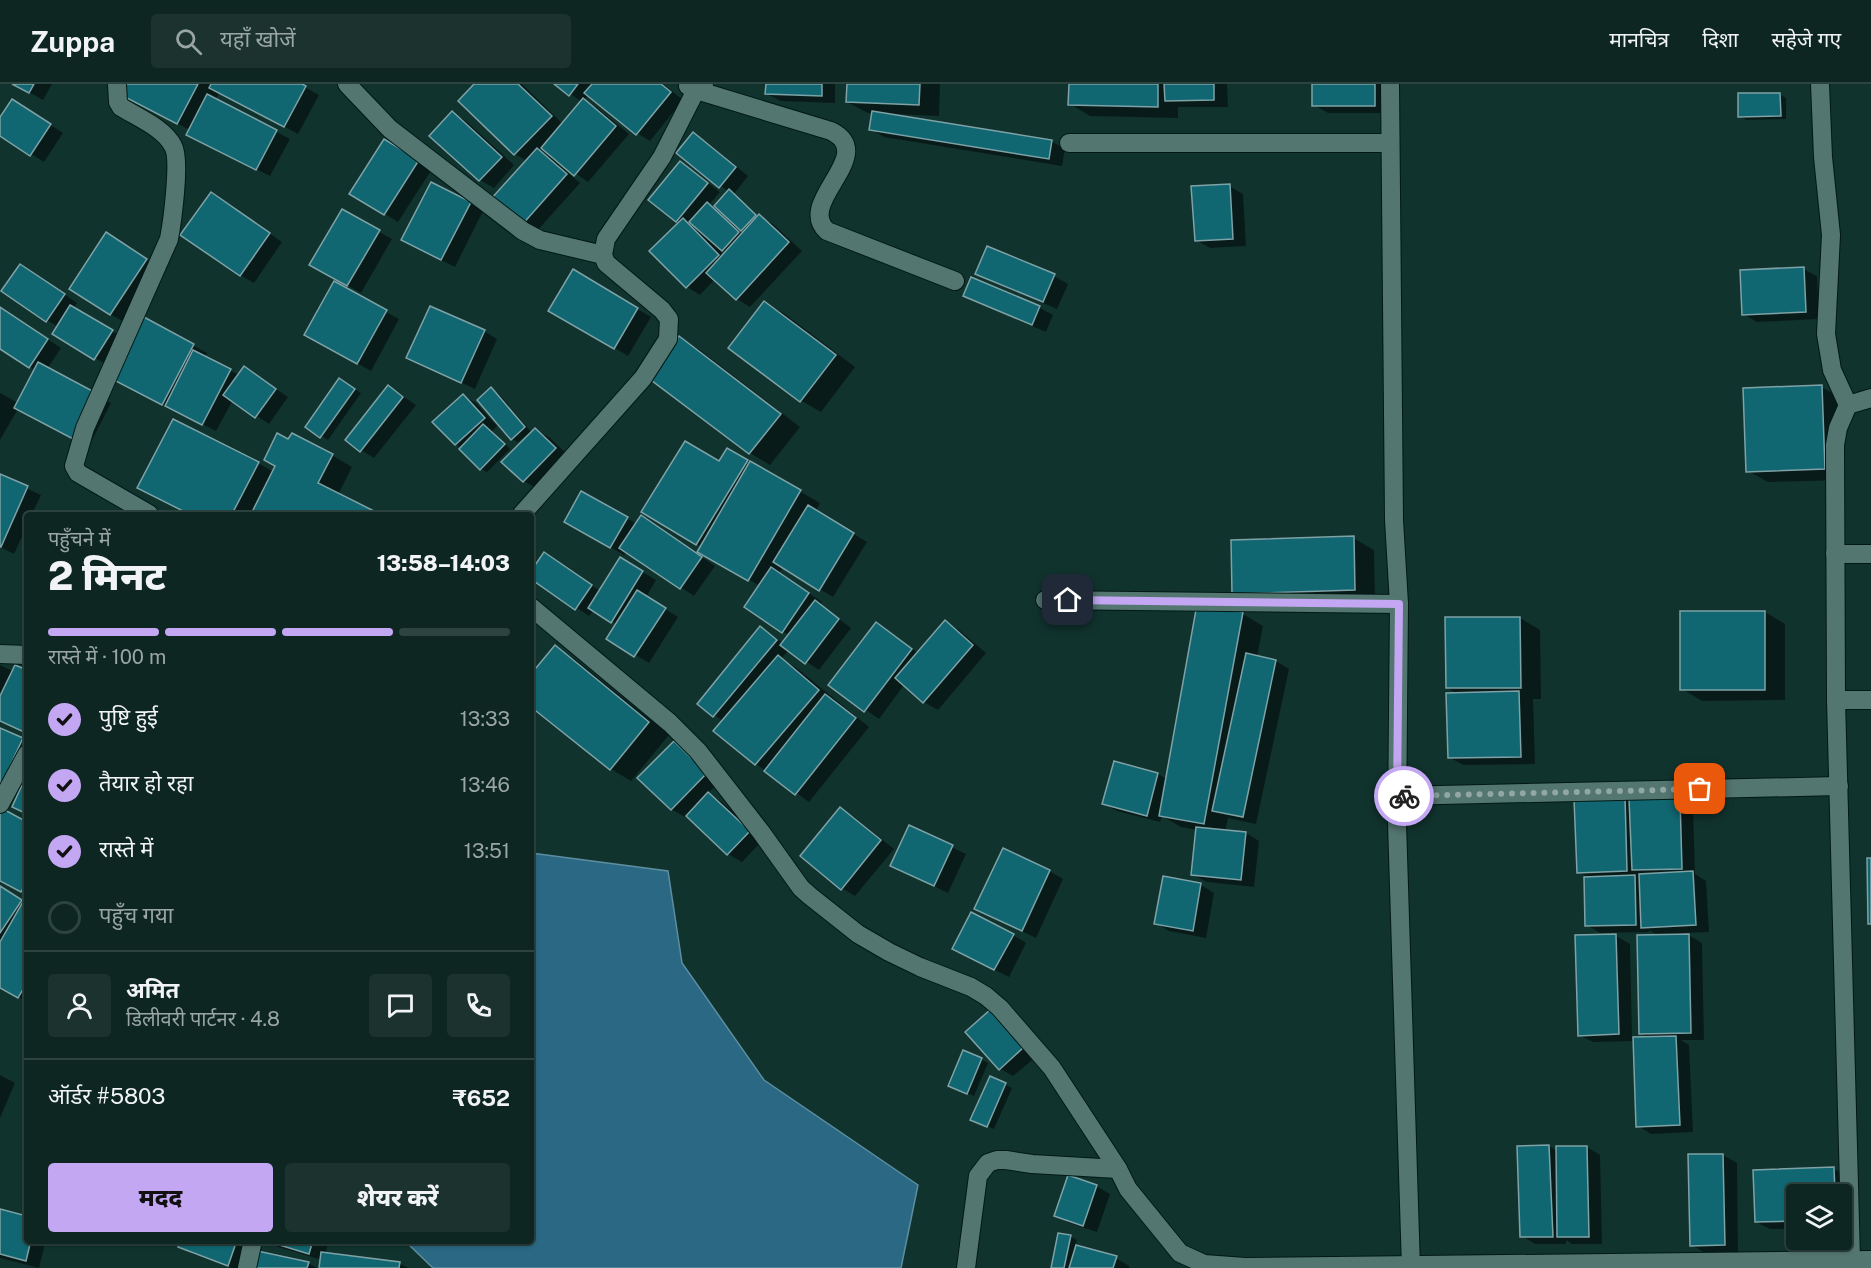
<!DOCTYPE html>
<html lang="hi">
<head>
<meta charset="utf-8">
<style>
	:root { --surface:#0d2622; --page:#1b322f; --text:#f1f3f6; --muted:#9aa5a5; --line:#2d4340; --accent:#c3a7f2 }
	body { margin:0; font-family:"Public Sans","Noto Sans Devanagari",sans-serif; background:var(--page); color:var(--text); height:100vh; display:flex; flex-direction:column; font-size:22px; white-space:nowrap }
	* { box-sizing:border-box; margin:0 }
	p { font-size:20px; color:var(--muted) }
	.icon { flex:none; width:33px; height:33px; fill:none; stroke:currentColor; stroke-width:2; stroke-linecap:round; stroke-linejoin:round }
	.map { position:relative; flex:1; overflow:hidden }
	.details { position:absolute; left:24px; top:428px; width:510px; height:732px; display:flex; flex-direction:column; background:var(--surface); border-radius:6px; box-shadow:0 2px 4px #0004,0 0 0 2px var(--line) }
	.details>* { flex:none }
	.tools { position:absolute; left:1786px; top:1100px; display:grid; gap:12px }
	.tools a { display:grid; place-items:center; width:66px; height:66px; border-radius:6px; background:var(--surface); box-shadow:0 2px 4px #0004,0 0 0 2px var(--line); font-size:30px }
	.pin { position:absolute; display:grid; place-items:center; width:51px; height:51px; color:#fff; margin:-26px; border-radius:12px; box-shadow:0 3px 9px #0006 }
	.courier { position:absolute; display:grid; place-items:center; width:60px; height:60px; margin:-30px; border:4px solid #c3a7f2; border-radius:50%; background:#fff; color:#222; box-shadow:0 2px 8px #0007 }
	.summary em { font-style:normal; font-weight:800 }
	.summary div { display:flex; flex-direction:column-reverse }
	.summary { display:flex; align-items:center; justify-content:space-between; height:102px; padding:0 24px }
	h1 { font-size:39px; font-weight:800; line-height:45px }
	.bar { display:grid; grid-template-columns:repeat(4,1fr); gap:9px 6px; align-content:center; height:72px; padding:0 24px }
	.bar i { height:8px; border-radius:4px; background:var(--line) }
	.bar .selected { background:var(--accent) }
	.bar p { grid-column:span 4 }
	.line { display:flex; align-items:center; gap:15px; padding:0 24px; border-top:2px solid var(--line) }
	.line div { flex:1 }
	.round { display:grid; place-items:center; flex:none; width:63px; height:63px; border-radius:6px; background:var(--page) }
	ol { padding:0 24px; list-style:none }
	li { display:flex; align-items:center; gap:18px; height:66px }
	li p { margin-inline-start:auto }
	li .icon { padding:6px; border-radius:50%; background:var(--accent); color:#111; stroke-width:4 }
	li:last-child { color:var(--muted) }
	li i { width:33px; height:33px; border:3px solid var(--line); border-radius:50% }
	.action { display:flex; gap:12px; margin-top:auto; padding:12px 24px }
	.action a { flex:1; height:69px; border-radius:6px; background:var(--accent); color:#111; font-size:24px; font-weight:800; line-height:69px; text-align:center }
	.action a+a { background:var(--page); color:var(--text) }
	header { display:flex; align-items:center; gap:36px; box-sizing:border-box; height:84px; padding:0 30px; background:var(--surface); border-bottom:2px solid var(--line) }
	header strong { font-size:28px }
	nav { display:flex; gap:33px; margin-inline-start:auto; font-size:21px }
	.search { width:420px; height:54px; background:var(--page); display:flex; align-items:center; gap:15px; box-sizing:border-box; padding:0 21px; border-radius:6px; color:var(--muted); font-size:22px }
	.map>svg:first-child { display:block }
	.water { fill:#2a6883; stroke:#5d8ea0; stroke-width:1.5 }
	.shadow { fill:#0007; fill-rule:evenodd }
	.building { fill:#106771; stroke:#7ea2a7; stroke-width:1.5 }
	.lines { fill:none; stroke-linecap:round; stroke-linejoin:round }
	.street-casing { stroke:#011916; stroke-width:20 }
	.street { stroke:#547670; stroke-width:18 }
	.done { stroke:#90a7a4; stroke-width:6; stroke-dasharray:0 10.8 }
	.route { stroke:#c3a7f2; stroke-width:8 }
</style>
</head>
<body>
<header>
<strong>Zuppa</strong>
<div class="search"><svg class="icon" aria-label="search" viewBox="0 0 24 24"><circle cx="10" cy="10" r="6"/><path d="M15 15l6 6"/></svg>यहाँ खोजें</div>
<nav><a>मानचित्र</a><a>दिशा</a><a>सहेजे गए</a></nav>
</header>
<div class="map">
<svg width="1871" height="1184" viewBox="0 0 1871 1184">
	<rect width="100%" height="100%" fill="#11332e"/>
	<!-- water -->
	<path class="water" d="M531,769L668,787L682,879L764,996L918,1101L901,1184H433L405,1157L531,1156Z"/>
	<!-- shadow -->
	<g class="shadow">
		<path d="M14,0H52L43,16Z"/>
		<path d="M128,0H299L319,11L298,50L220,8L215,16L290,55L270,92L202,58L190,46L143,22Z"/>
		<path d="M476,0H522L563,40L582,18L556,0H663L683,16L650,57L637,49L589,11L584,16L597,24L629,50L588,98L561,79L559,81L580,99L536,148L522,140L527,77L515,70ZM542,63L555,74L554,75L539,67Z"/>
		<path d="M767,0H835V19L781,17L767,10Z"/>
		<path d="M848,0H940L939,32L894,30L893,32L1051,57L1065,65L1062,82L884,53L871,45L873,29H868L847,18Z"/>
		<path d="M1070,0H1227L1228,23H1178V34L1090,32L1070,20Z"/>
		<path d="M1314,0H1388V29H1328L1314,21Z"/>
		<path d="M1779,10L1786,14V35L1746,36L1740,32Z"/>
		<path d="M26,25L63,49L44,78L0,50V35Z"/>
		<path d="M452,29L466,37L514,81L494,104L480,96L431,52Z"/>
		<path d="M693,50L707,58L748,92L734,110L759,133L773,140L802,167L750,223L737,215L715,195L700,211L687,203L680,139L651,116L680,79L693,87L720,108L709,121L731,140L733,138L729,108L678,69ZM737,143L745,148L743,150ZM717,163L726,168L724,171Z"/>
		<path d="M384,57L432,85L398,138L351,109Z"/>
		<path d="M1229,102L1243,110L1246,162L1210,164L1196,156Z"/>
		<path d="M211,110L282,158L254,199L240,191Z"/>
		<path d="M470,120L483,127L455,183L417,164Z"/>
		<path d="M342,127L392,155L361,209L311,181Z"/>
		<path d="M120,158L159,184L124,238L110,230Z"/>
		<path d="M1803,185L1817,192L1819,235L1757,238L1743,230Z"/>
		<path d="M573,187L651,233L628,272L550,226Z"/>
		<path d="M34,189L77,219L74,224L125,255L109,282L54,250L58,243L47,236Z"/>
		<path d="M977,189L1054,192L1068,200L1057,225L990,197Z"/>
		<path d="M972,195L1040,224L1053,231L1046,248L978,219L965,211Z"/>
		<path d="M765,219L785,230L855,283L821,328L800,316Z"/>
		<path d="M0,224L61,264L47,285L111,319L89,362L18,325L0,356V309L18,319L35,286L0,263Z"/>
		<path d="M386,228L399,235L371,287L319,258Z"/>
		<path d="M143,234L207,269L205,273L239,291L244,284L288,313L269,340L233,316L216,347L125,301Z"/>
		<path d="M484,247L497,255L475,305L408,274Z"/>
		<path d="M679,254L700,266L800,343L770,381L750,369L650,292Z"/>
		<path d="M346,299L361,309L328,356L307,343Z"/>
		<path d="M389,303L416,321L374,374L361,366Z"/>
		<path d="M1821,303L1842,314L1845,396L1768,398L1748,387Z"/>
		<path d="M491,305L498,309L532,349L535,346L549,353L569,372L537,405L524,397L529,352L528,350L518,358L512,355Z"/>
		<path d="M463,312L476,319L497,342L492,347L510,365L487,388L481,385L435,338Z"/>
		<path d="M728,366L820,419L816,427L867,458L833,513L783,483L779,489L822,518L820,521L851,544L819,586L789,566L781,575L798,585L869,643L809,718L756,680L723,637L699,620L761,544L783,559L790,551L783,548L760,502L699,467L702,463L643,427L719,379Z"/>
		<path d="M332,371L352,383L338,411L377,430H190L159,415L258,379L274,388Z"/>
		<path d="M0,392L41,411L32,430H27V442L14,470L0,463Z"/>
		<path d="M582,409L637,440L655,441L715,482L694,512L627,467L624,471L566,438Z"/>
		<path d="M1353,454L1374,466L1375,517L1234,509Z"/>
		<path d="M545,470L600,507L634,483L656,496L646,513L678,533L649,579L608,554L617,540L594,526L589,532L531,494V489Z"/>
		<path d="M1765,528L1785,540V616L1702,617L1682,605L1681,529Z"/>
		<path d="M1243,530L1263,542L1257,573L1276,577L1289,585L1256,740L1228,734L1225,747L1246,749L1259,757L1254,803L1207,798L1193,791L1198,746L1181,743L1162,732L1160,738L1117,727L1104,720L1158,690L1167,695Z"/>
		<path d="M1520,534L1540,546L1541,615H1533L1535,680L1463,681L1449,673L1458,610L1447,604Z"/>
		<path d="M945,538L959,546L986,569L938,626L924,618L904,601L879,635L830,601L876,540L918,569Z"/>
		<path d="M555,563L575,575L669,651L631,697L611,685L531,621V593Z"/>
		<path d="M0,581L13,587L27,588V650L0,637Z"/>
		<path d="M0,646L27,658V683L6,728L27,740V810L0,795V733L4,725Z"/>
		<path d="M674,659L688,666L720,697L708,709L722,718L763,756L742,778L728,770L687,731L685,733L671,725Z"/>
		<path d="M1624,714L1631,718L1679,715L1693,723L1695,790L1706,797L1709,848L1685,849L1702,859L1704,956H1681L1689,961L1693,1048L1651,1050L1638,1042L1635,957L1593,958L1579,951L1616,852L1630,860L1632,955L1649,954L1640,949L1659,852L1649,846V848L1600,849L1587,841L1590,794L1579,788Z"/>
		<path d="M840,725L854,733L894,765L855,812L842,804Z"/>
		<path d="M909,743L966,770L948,809L891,781Z"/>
		<path d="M1049,787L1063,795L1036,854L976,825Z"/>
		<path d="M1164,794L1201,801L1214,809L1206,854L1169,847L1156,839Z"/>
		<path d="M0,803L27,819V918L0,902Z"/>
		<path d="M1013,851L1026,859L1009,893L967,872Z"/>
		<path d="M991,927L1037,972L1013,992L999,984Z"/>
		<path d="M981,975L988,979L974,1012L956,1005Z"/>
		<path d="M0,991L15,999L0,1034Z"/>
		<path d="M991,994L1012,1004L994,1045L979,1039Z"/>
		<path d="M1549,1062L1557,1067L1587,1063L1600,1071L1602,1160H1572L1566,1156V1160H1535L1522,1152L1519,1063Z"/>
		<path d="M1723,1071L1737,1079L1738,1168L1705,1169L1692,1161Z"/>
		<path d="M1834,1085L1848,1093L1842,1110H1797V1145H1770L1756,1138Z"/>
		<path d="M1096,1102L1110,1110L1097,1148L1069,1139L1056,1131Z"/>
		<path d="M0,1126L27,1133V1156H46L39,1184L0,1174Z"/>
		<path d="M1070,1152L1077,1156L1075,1162L1116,1174L1129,1182V1184H1053Z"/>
		<path d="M182,1156H253L243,1184H231L193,1170L180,1162Z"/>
		<path d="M263,1156H329L325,1170L399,1179L408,1184H321L322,1176L272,1161Z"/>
		<path d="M308,1179L317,1184H250Z"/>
	</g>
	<!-- building -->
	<g class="building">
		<path d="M12,0H34L29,9Z"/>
		<path d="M126,0H198L177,40L121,11Z"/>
		<path d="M211,0H302L306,2L284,43L209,4Z"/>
		<path d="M474,0H518L552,32L514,71L458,17Z"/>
		<path d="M554,0H578L569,12Z"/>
		<path d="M592,0H661L671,8L636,51L584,9Z"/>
		<path d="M766,0H822V12L765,10Z"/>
		<path d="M847,0H920L919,21L846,18Z"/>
		<path d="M1069,0H1158V23L1068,21Z"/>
		<path d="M1164,0H1214V16L1165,17Z"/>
		<rect x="1312" y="0" width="63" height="22"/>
		<path d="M1738,9H1780L1781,32L1738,33Z"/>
		<path d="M207,10L277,46L256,86L186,51Z"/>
		<path d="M583,14L616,42L574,92L541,64Z"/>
		<path d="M12,15L51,40L30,72L0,52V33Z"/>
		<path d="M452,27L502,73L479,97L429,52Z"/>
		<path d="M872,27L1052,56L1049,75L869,46Z"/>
		<path d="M693,48L736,83L719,104L676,69Z"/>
		<path d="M384,55L419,76L384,131L349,110Z"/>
		<path d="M537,64L567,90L521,142L491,115Z"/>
		<path d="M680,77L708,99L676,138L648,116Z"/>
		<path d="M431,98L471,118L441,176L401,156Z"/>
		<path d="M1230,100L1233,155L1195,157L1191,102Z"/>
		<path d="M729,105L756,131L741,147L714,122Z"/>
		<path d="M211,108L270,149L240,192L180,151Z"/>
		<path d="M707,118L739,148L722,167L689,138Z"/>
		<path d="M342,125L380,146L347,202L309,181Z"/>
		<path d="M759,130L789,158L736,216L706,189Z"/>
		<path d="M683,134L719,171L686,204L649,167Z"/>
		<path d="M106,148L147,175L110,231L69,205Z"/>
		<path d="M987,162L1055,190L1043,218L975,190Z"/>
		<path d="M20,180L65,210L46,238L1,207Z"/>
		<path d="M1804,183L1806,228L1742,231L1740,186Z"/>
		<path d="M573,185L638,224L614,265L548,227Z"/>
		<path d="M971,193L1040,222L1032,241L963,212Z"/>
		<path d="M334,197L387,226L357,280L304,251Z"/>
		<path d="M764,217L836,271L800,318L728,264Z"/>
		<path d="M70,221L113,246L94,276L52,250Z"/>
		<path d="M430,222L485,246L461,299L406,274Z"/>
		<path d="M0,223L48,255L29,284L0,265Z"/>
		<path d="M142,232L194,260L162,321L110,294Z"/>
		<path d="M679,252L781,330L749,370L647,293Z"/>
		<path d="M193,266L231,285L202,341L165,322Z"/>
		<path d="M38,278L98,310L75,356L14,324Z"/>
		<path d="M244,282L276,305L255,334L223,311Z"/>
		<path d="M339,294L355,305L320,354L305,343Z"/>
		<path d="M388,301L403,313L360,368L345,356Z"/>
		<path d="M1822,301L1825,385L1746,388L1743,304Z"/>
		<path d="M491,303L525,343L511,356L477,316Z"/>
		<path d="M463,310L485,334L455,361L432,338Z"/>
		<path d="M173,335L259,378L232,430H189L137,404Z"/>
		<path d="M483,340L505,360L480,386L459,365Z"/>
		<path d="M535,344L556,364L523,398L501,378Z"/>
		<path d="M277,349L288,355L292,349L333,370L318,399L376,428L374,430H251L275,382L264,376Z"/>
		<path d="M685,357L719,377L727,364L748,376L696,461L641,428Z"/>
		<path d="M750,377L801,406L748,497L697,468Z"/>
		<path d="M0,390L28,402L1,463H0Z"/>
		<path d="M581,407L628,433L610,464L564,438Z"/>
		<path d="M808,421L854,449L819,507L773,478Z"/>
		<path d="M641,431L702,473L680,505L619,464Z"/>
		<path d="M1354,452L1355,506L1232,510L1231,456Z"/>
		<path d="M544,468L592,501L575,526L531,495V487Z"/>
		<path d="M620,473L643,487L611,539L588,524Z"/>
		<path d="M771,483L809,509L782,549L744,523Z"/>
		<path d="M637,506L666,524L634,573L606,555Z"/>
		<path d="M815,516L839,535L805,580L780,561Z"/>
		<path d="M1197,520L1243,528L1204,740L1159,732Z"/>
		<rect x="1680" y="527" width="85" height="79"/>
		<path d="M1445,533H1520L1521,604H1446Z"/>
		<path d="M945,536L973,561L923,619L895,594Z"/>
		<path d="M876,538L912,565L864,628L828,601Z"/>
		<path d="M760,542L777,556L713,633L697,620Z"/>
		<path d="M555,561L649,638L610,686L531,623V590Z"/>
		<path d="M1246,569L1276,576L1243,733L1212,727Z"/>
		<path d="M778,571L819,606L755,681L713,647Z"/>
		<path d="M15,581L27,586V642L24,648L0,637V612Z"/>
		<path d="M1519,607L1521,673L1448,674L1446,609Z"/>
		<path d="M825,610L856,634L795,711L764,687Z"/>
		<path d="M0,644L23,654L0,704Z"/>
		<path d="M674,657L707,689L671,726L637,694Z"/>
		<path d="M1114,677L1158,689L1147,732L1102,720Z"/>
		<path d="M27,690V730L12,723Z"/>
		<path d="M708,708L750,747L727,771L686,732Z"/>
		<path d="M1625,713L1627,787L1577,789L1574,715Z"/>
		<path d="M1680,714L1682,785L1632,786L1629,715Z"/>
		<path d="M840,723L881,756L841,806L800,772Z"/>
		<path d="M3,725L27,738V797L21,808L0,797V730Z"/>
		<path d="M909,741L953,761L934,802L890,782Z"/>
		<path d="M1196,743L1246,748L1241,796L1191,791Z"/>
		<path d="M1003,764L1050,786L1022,847L974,825Z"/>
		<path d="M1867,774H1871V840H1868Z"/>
		<path d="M1693,787L1696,841L1641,844L1639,790Z"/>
		<path d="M1635,791L1636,841L1585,842L1584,793Z"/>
		<path d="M1163,792L1201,799L1193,847L1154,840Z"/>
		<path d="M0,802L22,816L0,849Z"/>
		<path d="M24,816L27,817V898L18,914L0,904V858Z"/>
		<path d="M971,828L1014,850L994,886L952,865Z"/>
		<path d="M1616,850L1619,950L1578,952L1575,851Z"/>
		<path d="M1689,850L1691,949L1639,950L1637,851Z"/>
		<path d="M991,925L1024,963L999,986L965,948Z"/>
		<path d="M1676,952L1680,1041L1636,1043L1633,953Z"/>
		<path d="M963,966L982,974L967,1010L948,1002Z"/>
		<path d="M990,992L1006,999L987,1043L970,1036Z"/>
		<path d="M1549,1061L1553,1153H1520L1517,1062Z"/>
		<path d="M1556,1062H1587L1589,1153H1557Z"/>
		<path d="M1688,1070H1723L1725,1161L1690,1162Z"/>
		<path d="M1834,1083L1835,1110H1797V1137L1755,1138L1753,1086Z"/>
		<path d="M1068,1091L1097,1101L1083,1142L1054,1132Z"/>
		<path d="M0,1125L27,1132V1156H31L26,1177L0,1170Z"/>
		<path d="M1058,1149L1071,1151L1064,1184H1051Z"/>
		<path d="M180,1156H237L228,1182L178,1163Z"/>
		<path d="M263,1156H313L309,1170Z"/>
		<path d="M1076,1161L1117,1172L1113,1184H1069Z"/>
		<path d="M253,1166L309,1178L307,1184H249Z"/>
		<path d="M321,1168L400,1178L399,1184H319Z"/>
	</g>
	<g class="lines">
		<defs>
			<g id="street">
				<path d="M117,0L118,18L121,23C137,33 164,44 173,62C181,75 172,139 169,155L85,344L74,382L78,389L149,430"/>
				<path d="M347,0L390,45L523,147L540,156L603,171"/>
				<path d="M1390,0L1394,436L1399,520L1397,739L1411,1184"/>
				<path d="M1820,0L1823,73L1831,151L1826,250L1832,286L1848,321"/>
				<path d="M688,2L696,6L831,47C879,71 795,118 827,147L955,197"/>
				<path d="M1069,59H1390"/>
				<path d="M522,430L643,294L668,255L669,235L662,226L606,179L603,171L606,155L662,73L696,6L704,0"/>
				<path d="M1835,470H1871"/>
				<path d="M1045,516L1399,520"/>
				<path d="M531,523L670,639L698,667L761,748L801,804L810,812L858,850L889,868L920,883L971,903L986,912L1000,924L1052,984L1118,1085L1128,1105L1180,1169L1204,1180L1245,1183L1871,1176"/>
				<path d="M0,570L27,571"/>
				<path d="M1836,616H1871"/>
				<path d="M1397,712L1839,702"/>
				<path d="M0,720L27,670"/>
				<path d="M1851,1176L1836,616L1835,361L1838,344L1848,321L1871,314"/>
				<path d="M247,1184L253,1156"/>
				<path d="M966,1184L978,1092L988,1079L997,1076H1006L1032,1080L1118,1085"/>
			</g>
		</defs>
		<!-- street casing -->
		<use href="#street" class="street-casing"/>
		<!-- street -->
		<use href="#street" class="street"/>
	</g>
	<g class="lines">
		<!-- done -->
		<path class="done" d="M1404,712L1700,705"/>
		<!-- route -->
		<path class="route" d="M1068,516L1399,520L1397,712H1404"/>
	</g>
</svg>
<div class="tools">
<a><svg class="icon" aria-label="layers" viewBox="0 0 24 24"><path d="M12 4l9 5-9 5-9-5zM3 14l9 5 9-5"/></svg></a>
</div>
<div class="pin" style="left:1700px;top:705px;background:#ea580c"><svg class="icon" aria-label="bag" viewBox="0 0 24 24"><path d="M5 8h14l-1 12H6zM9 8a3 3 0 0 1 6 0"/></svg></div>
<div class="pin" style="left:1068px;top:516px;background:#1f2937"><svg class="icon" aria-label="home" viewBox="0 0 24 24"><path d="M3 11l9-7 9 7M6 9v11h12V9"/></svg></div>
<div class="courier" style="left:1404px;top:712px"><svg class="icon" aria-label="bike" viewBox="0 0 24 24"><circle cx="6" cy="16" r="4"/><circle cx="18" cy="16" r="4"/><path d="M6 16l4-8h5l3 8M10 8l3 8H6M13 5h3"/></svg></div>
<section class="details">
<div class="summary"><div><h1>2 मिनट</h1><p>पहुँचने में</p></div><em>13:58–14:03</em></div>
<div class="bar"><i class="selected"></i><i class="selected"></i><i class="selected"></i><i></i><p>रास्ते में · 100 m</p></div>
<ol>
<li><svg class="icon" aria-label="check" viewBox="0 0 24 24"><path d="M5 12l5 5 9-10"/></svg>पुष्टि हुई<p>13:33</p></li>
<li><svg class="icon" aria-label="check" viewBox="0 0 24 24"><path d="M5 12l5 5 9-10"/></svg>तैयार हो रहा<p>13:46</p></li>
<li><svg class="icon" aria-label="check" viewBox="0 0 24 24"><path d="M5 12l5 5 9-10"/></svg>रास्ते में<p>13:51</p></li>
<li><i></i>पहुँच गया</li>
</ol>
<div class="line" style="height:108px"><a class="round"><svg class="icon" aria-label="person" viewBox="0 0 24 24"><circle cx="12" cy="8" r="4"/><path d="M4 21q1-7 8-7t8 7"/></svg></a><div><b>अमित</b><p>डिलीवरी पार्टनर · 4.8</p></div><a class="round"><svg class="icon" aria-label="chat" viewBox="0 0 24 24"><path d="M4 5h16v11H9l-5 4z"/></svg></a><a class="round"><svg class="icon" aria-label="phone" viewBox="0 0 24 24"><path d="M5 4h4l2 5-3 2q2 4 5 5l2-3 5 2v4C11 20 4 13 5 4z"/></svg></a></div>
<div class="line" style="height:78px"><div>ऑर्डर #5803</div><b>₹652</b></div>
<div class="action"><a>मदद</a><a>शेयर करें</a></div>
</section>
</div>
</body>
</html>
